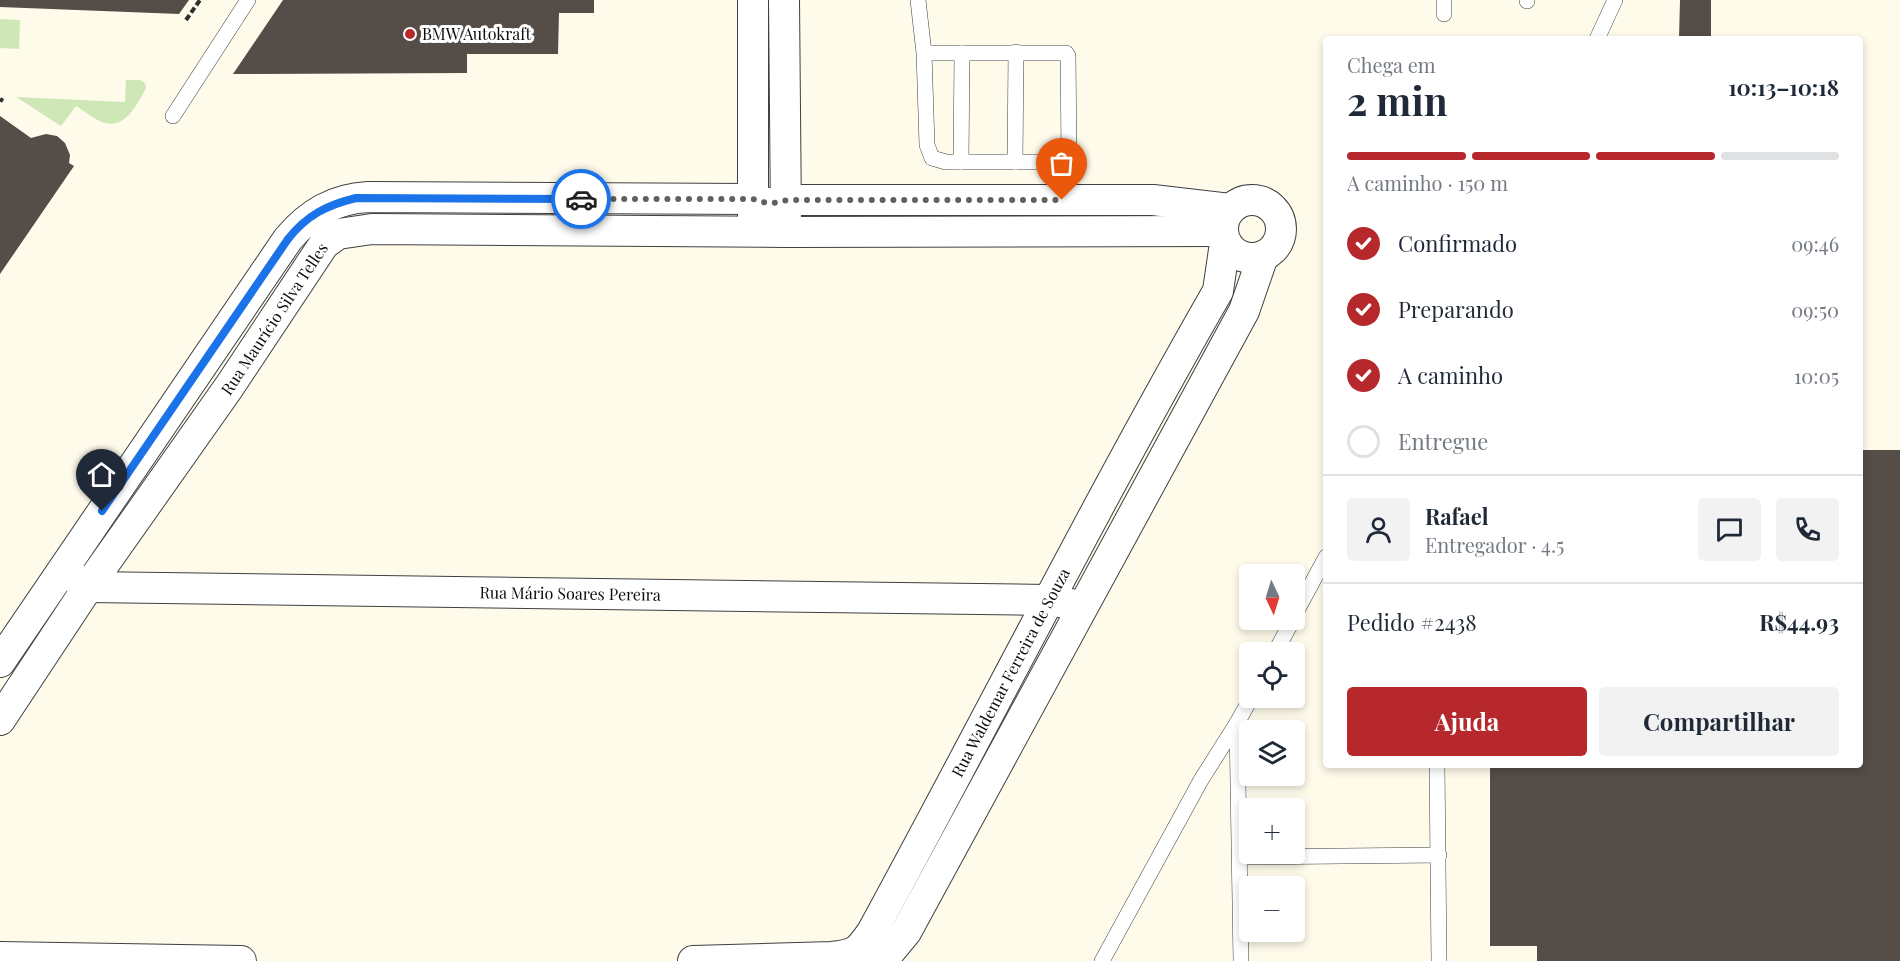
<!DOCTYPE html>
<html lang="pt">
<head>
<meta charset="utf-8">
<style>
	:root { --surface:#fff; --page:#f2f2f3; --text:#1f2937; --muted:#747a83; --line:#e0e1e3; --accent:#b7282d }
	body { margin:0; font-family:"Playfair Display",serif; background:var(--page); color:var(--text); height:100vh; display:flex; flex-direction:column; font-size:22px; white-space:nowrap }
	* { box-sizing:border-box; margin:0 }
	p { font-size:20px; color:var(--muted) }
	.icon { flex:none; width:33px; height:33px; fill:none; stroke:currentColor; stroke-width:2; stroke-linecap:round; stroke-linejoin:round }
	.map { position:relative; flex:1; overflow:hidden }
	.drawer { position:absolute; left:1323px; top:36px; width:540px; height:732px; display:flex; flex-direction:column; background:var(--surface); border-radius:6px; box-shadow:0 3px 9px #0003 }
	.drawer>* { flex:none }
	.needle { width:39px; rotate:176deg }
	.tools { position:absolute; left:1239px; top:564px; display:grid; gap:12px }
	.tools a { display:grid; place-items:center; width:66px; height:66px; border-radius:6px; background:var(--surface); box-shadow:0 3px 9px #0003; font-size:30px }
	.pin { position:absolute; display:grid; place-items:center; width:51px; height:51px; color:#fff; margin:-62px -26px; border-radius:50% 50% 50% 0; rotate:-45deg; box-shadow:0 0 6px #0007 }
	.pin .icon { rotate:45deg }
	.courier { position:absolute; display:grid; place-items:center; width:60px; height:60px; margin:-30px; border:4px solid #1a73e8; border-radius:50%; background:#fff; color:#222; box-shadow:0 2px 8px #0007 }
	.head em { font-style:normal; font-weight:700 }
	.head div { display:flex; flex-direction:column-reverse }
	.head { display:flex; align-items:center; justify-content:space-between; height:102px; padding:0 24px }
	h1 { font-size:39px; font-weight:700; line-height:45px }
	.bar { display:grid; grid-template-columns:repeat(4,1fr); gap:9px 6px; align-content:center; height:72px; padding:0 24px }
	.bar i { height:8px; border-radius:4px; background:var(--line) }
	.bar .on { background:var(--accent) }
	.bar p { grid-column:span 4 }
	.line { display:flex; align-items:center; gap:15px; padding:0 24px; border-top:2px solid var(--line) }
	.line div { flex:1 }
	.round { display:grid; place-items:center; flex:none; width:63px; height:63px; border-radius:6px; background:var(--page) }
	ol { padding:0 24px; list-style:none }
	li { display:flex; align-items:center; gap:18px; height:66px }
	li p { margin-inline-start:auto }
	li .icon { padding:6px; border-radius:50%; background:var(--accent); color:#fff; stroke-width:4 }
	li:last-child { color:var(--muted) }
	li i { width:33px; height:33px; border:3px solid var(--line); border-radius:50% }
	.action { display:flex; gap:12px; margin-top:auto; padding:12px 24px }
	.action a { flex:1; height:69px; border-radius:6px; background:var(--accent); color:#fff; font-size:24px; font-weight:700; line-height:69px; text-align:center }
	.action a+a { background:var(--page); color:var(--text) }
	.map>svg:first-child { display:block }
	.green { fill:#cfe7b6 }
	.building { fill:#544d48 }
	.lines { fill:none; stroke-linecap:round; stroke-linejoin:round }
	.service-casing { stroke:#3f3f3f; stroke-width:16 }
	.minor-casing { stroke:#3f3f3f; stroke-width:32 }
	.path { stroke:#2e2e2e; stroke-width:4; stroke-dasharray:6 3; stroke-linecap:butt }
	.service { stroke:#fff; stroke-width:15 }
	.minor { stroke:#fff; stroke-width:30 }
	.done { stroke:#61605a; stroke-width:6; stroke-dasharray:0 10.8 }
	.route { stroke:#1a73e8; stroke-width:8 }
	.poi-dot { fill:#b7282d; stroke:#fff; stroke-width:2 }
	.labels { text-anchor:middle; stroke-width:6; stroke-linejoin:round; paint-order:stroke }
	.poi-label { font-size:16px; fill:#0c0c0c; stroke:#fff; text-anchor:start }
	.street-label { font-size:16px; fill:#0c0c0c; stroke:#fff }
</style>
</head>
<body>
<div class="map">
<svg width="1900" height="961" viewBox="0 0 1900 961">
	<rect width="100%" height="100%" fill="#fefbeb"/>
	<!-- green -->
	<g class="green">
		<path d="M0,19L20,20L19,49L0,48Z"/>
		<path d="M126,80H140L145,83L146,88C138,103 126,128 106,123C95,121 85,111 76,106L61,126L16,97L125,102Z"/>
	</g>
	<!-- building -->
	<g class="building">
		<path d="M0,0H189L179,14L0,7Z"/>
		<path d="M283,0H594V13H559L558,54H467V73L233,74Z"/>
		<path d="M1680,0H1711V39H1679Z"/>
		<path d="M0,116L31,138L46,134L57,136L65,143L70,155L69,163L74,166L0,274Z"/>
		<path d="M1860,450H1900V961H1537V946H1490V765H1860Z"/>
	</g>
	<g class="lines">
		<defs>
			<g id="service">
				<path d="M918,0L924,53L927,145L932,158L946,162H1059L1066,159L1069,153L1068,56L1066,53H924"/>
				<path d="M1527,1V0"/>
				<path d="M1444,14V0"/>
				<path d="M1597,39L1615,0"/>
				<path d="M173,116L248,0"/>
				<path d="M961,162L962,53"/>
				<path d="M1015,162L1016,52"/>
				<path d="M1294,616L1326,557"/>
				<path d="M1275,652L1293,620"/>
				<path d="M1237,723L1241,961"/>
				<path d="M1437,765L1439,961"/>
				<path d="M1240,857L1439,855"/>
				<path d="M1102,961L1201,780L1237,723L1251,698"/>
			</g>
			<g id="minor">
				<path d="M784,0L786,220"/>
				<circle cx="1252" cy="229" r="29"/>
				<path d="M753,220V0"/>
				<path id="s1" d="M75,578L88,587L1048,600L1082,606"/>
				<path d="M0,662L288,239C310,213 334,199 368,197L753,199C765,204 774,204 787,200H1153L1230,209"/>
				<path id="s2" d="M0,720L88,587L229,387L324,244L338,234L372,229L786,232L1222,231"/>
				<path d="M0,957L241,961"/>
				<path id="s3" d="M693,961L832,957C856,954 858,952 872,932C988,719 1097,502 1218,291L1225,243"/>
				<path d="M882,961L906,932L1244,311L1263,256"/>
			</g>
		</defs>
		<!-- service casing -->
		<use href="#service" class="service-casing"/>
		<!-- minor casing -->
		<use href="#minor" class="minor-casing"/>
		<!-- path -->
		<g class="path">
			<path d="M186,20L200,0"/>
			<path d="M0,99L3,101"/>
		</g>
		<!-- service -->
		<use href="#service" class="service"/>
		<!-- minor -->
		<use href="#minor" class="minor"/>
	</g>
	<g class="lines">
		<!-- done -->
		<path class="done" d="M581,199H753C765,204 774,204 787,200H1062"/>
		<!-- route -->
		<path class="route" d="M102,511L288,239C307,215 327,205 356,198L581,199"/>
	</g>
	<!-- markers -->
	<circle class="poi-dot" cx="410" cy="34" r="6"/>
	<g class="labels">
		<!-- poi labels -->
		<g class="poi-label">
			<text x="422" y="40">BMW Autokraft</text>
		</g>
		<!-- street labels -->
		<g class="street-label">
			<text dy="6" stroke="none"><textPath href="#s2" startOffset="486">Rua Maurício Silva Telles</textPath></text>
			<text dy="6" stroke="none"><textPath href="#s1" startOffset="498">Rua Mário Soares Pereira</textPath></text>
			<text dy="6" stroke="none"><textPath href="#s3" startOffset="483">Rua Waldemar Ferreira de Souza</textPath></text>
		</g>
	</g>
</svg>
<div class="tools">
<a><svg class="needle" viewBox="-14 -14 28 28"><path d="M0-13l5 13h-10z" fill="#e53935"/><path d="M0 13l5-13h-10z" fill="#747a83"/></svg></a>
<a><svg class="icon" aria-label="locate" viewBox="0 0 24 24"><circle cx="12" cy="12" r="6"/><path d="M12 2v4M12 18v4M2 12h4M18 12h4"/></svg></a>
<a><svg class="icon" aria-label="layers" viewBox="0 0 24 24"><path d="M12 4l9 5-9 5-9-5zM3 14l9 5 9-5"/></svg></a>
<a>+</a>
<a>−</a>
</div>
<div class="pin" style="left:1062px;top:200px;background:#ea580c"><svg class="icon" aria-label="bag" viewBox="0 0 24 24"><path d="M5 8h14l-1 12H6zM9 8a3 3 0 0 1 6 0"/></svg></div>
<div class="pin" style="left:102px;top:511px;background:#1f2937"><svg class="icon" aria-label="home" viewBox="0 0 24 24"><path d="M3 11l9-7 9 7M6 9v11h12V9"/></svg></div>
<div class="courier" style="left:581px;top:199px"><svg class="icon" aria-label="car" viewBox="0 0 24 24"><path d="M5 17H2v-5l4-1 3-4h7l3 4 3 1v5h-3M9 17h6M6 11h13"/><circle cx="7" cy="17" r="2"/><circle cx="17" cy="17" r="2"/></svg></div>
<section class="drawer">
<div class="head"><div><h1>2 min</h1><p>Chega em</p></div><em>10:13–10:18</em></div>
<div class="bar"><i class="on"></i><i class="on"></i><i class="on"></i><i></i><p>A caminho · 150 m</p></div>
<ol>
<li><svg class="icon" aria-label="check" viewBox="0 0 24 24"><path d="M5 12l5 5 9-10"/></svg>Confirmado<p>09:46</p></li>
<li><svg class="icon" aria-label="check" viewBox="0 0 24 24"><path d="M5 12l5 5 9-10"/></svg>Preparando<p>09:50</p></li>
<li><svg class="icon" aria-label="check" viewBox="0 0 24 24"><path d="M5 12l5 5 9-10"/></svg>A caminho<p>10:05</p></li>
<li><i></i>Entregue</li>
</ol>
<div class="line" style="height:108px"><a class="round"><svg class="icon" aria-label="person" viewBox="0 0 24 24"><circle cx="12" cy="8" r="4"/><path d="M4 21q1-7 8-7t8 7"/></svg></a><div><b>Rafael</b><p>Entregador · 4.5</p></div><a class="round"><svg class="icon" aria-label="chat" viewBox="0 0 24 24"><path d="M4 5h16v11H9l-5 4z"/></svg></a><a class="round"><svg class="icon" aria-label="phone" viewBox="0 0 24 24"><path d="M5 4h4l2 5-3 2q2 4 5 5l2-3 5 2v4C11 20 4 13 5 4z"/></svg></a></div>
<div class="line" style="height:78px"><div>Pedido #2438</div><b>R$44.93</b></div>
<div class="action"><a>Ajuda</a><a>Compartilhar</a></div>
</section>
</div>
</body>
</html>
